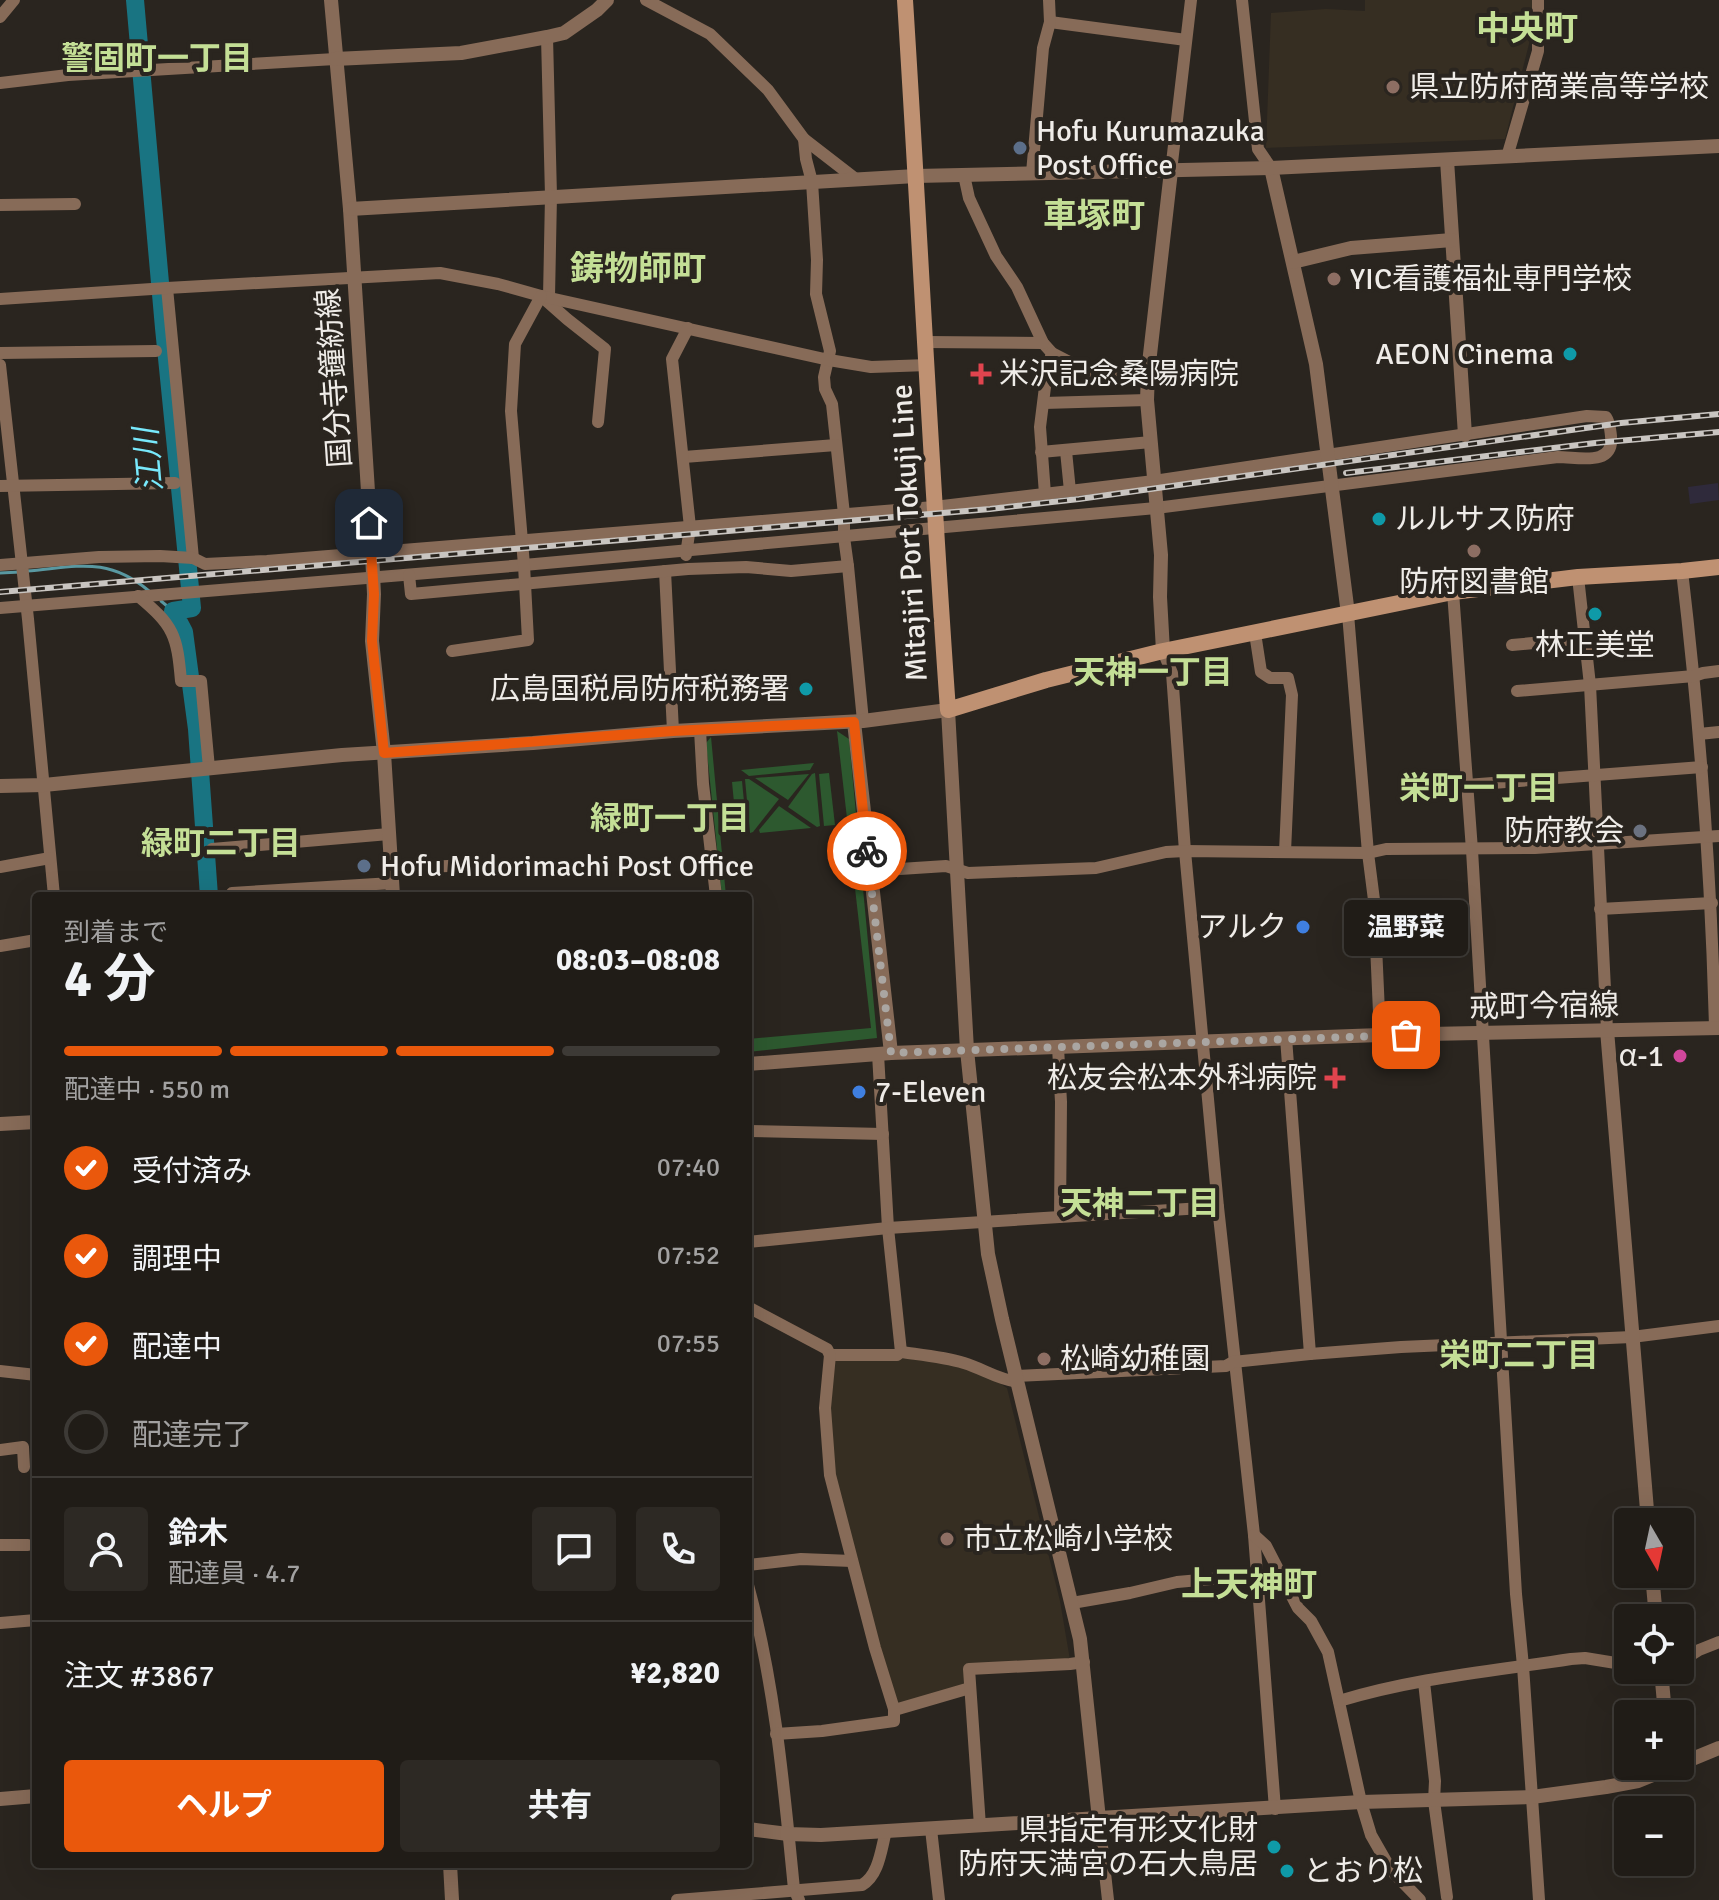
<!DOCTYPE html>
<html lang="ja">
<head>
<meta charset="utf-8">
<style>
	:root { --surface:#201c17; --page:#2d2924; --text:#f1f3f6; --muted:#a2a1a1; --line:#3d3a36; --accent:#ea580c }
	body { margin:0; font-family:Signika,"Noto Sans JP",sans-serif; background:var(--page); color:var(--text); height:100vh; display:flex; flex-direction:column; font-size:30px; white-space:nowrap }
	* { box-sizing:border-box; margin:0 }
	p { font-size:26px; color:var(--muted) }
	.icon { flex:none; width:44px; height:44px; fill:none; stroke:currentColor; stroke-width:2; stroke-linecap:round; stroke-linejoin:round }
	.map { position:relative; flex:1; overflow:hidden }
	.panel { position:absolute; left:32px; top:892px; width:720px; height:976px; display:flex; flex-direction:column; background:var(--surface); border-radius:8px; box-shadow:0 8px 32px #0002,0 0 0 2px var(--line) }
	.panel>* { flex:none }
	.needle { width:52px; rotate:171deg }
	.buttons { position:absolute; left:1614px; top:1508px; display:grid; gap:16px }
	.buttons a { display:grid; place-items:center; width:80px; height:80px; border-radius:8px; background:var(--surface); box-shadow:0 8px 32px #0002,0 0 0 2px var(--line); font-size:40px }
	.pin { position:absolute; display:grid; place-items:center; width:68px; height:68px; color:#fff; margin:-34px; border-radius:16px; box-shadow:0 4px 12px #0006 }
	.courier { position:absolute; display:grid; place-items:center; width:80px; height:80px; margin:-40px; border:6px solid #ea580c; border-radius:50%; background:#fff; color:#222; box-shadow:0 2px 10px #0007 }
	.bubble { position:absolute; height:56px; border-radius:8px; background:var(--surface); box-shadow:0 8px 32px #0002,0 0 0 2px var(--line); font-size:26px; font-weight:700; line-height:56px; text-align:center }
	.overview em { font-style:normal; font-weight:700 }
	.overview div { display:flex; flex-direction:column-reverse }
	.overview { display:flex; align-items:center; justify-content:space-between; height:136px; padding:0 32px }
	h1 { font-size:52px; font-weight:700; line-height:60px }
	.bar { display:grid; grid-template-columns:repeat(4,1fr); gap:12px 8px; align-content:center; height:96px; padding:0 32px }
	.bar i { height:10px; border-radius:6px; background:var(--line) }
	.bar .current { background:var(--accent) }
	.bar p { grid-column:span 4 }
	.line { display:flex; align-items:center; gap:20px; padding:0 32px; border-top:2px solid var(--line) }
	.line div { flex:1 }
	.round { display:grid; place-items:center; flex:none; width:84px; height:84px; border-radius:8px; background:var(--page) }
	ol { padding:0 32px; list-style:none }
	li { display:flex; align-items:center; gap:24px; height:88px }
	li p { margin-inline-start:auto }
	li .icon { padding:8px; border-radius:50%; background:var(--accent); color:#fff; stroke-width:4 }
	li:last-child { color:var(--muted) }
	li i { width:44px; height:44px; border:4px solid var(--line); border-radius:50% }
	.primary-button { display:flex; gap:16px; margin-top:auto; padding:16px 32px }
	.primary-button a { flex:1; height:92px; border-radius:8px; background:var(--accent); color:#fff; font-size:32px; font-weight:700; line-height:92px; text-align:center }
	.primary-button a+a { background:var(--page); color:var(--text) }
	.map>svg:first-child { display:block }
	.built { fill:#362e22 }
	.industrial { fill:#2f2a3b }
	.green { fill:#2d592f }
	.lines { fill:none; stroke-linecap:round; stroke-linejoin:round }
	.stream { stroke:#5998a1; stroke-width:3 }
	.river { stroke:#197482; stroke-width:18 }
	.minor { stroke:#876b58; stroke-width:12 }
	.tertiary { stroke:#876b58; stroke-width:14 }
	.secondary { stroke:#bf9172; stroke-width:16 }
	.rail-casing { stroke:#c9c5c1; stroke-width:6 }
	.rail { stroke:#2a251f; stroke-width:3; stroke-dasharray:9; stroke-linecap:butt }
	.done { stroke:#aaa6a2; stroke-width:8; stroke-dasharray:0 14.4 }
	.route { stroke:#ea580c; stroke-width:10 }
	.education-dot { fill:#8d6e63; stroke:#2a251f; stroke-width:3 }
	.service-dot { fill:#5c6f8a; stroke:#2a251f; stroke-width:3 }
	.culture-dot { fill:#0f9aa8; stroke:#2a251f; stroke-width:3 }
	.health-dot { fill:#e0444e; stroke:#2a251f; stroke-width:3 }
	.worship-dot { fill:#6b7280; stroke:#2a251f; stroke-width:3 }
	.shop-dot { fill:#3f7fe0; stroke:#2a251f; stroke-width:3 }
	.hotel-dot { fill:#d1479c; stroke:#2a251f; stroke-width:3 }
	.labels { text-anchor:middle; stroke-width:8; stroke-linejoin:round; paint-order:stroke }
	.poi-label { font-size:30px; fill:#efece8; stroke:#2a251f; text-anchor:start }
	.street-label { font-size:30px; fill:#efece8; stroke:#2a251f }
	.neighbourhood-label { font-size:32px; font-weight:bold; fill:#c4df96; stroke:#2a251f }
	.water-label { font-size:32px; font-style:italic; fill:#78e9fc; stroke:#2a251f }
	.quarter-label { font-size:34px; font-weight:bold; fill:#c4df96; stroke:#2a251f }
</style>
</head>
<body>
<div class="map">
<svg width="1719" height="1900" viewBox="0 0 1719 1900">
	<rect width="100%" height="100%" fill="#2a251f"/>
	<!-- built -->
	<g class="built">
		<path d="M1365,0H1533L1531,36L1505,139L1266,148L1271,13L1326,9L1365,11Z"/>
		<path d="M903,1358L949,1362L996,1381L1007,1388L1060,1601L1070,1660L966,1668L968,1686L900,1706L894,1704L833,1476L830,1403L835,1360H879Z"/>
	</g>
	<!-- industrial -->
	<path class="industrial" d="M1718,483L1719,500L1690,504L1688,487Z"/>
	<!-- green -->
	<g class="green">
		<path d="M837,731L849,739L877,1038L748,1052V1039L871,1028Z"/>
		<path d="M711,737L726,896H722L706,743Z"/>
		<path d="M814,763L810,770L749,776L741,770Z"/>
		<path d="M815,773L820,826L817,827L788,807L812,774Z"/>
		<path d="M829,773L835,825L824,826L819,774Z"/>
		<path d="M809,774L788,800L755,778Z"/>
		<path d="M745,779H749L779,799L753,832L750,833Z"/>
		<path d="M742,781L747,833L737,834L732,782Z"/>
		<path d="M779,806L811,828L760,833L759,830Z"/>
	</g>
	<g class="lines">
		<!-- stream -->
		<g class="stream">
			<path d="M27,571C77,567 107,556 149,591"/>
			<path d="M0,573L20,572"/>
			<path d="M161,601L173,611"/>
		</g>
		<!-- river -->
		<path class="river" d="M135,0L164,328L192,608L173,611L184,632L197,729L209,896"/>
		<!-- minor -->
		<g class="minor">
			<path d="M646,0L710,34L768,90L804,139L857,180"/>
			<path d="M1242,0L1258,149L1271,168"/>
			<path d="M0,17L14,0"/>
			<path d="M1050,22L1186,40"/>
			<path d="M547,37L551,196L549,297"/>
			<path d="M0,83L68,75L335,59"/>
			<path d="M804,139L806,159L812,182L817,260L816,294L830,351L824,377L825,389L832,404L844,514V537L848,566L863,721"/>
			<path d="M1507,157L1538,51V0"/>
			<path d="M1171,171L1191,0"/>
			<path d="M1032,173L1043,48L1050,22L1049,0"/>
			<path d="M964,175L969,198L996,256L1017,287L1043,343L1052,353L1087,371L1148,372"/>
			<path d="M0,205L75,204"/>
			<path d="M167,288L193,558"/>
			<path d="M541,296L567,319L605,349L598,422"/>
			<path d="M0,299L167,288L440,273L498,284L541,296L829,360L871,367L928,365"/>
			<path d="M926,342L1043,343"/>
			<path d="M0,353L156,351"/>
			<path d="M0,365L28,619L54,896"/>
			<path d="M1044,403L1147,400"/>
			<path d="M1066,451L1070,491"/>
			<path d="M1041,452L1151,442"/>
			<path d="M684,457L836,445"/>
			<path d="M0,486L175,483"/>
			<path d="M1045,494L1040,427L1047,371L1052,353"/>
			<path d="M686,555L690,527L672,359L688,328"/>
			<path d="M0,565L99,557L160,556L193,558L205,564L267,561L934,507L1154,481L1587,416L1606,417C1610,423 1610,428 1611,436C1614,467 1579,457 1558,457L1156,508L524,565L0,608"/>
			<path d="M665,571L673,731"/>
			<path d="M1682,571C1700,723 1711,875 1715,1028"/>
			<path d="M409,575L411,594L688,569L746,567L791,571L848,566"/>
			<path d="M1578,577L1590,685L1607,1030"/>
			<path d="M1453,592L1472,850L1516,1594L1523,1666L1539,1900"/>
			<path d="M138,596C174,626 177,635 181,681H201L209,768"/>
			<path d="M1348,614L1368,853L1374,900L1380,1035"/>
			<path d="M1255,633L1261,672L1270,678H1288L1292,695L1285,852"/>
			<path d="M1512,645L1586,638"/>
			<path d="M452,651L528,640L524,565L511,411L515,344L541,296"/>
			<path d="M1163,651L1172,673L1185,851L1218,1207L1254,1535L1275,1809"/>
			<path d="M1517,691L1694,676L1703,673L1719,671"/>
			<path d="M700,730L703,784L716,896"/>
			<path d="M1699,734L1719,732"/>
			<path d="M1466,785L1702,767"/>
			<path d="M212,849L389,834"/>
			<path d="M0,867L50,858"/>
			<path d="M391,869L448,866L475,860"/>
			<path d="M869,871L946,866L968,873L1096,868L1166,852L1185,851L1368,853L1386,849L1535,848L1719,836"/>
			<path d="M232,893L392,883"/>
			<path d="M1600,909L1712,903"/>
			<path d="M0,946L36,940"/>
			<path d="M1286,1038L1310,1354"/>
			<path d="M1058,1047L1061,1102L1060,1217"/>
			<path d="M878,1054L888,1228L901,1352"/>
			<path d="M748,1131L883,1134"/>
			<path d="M748,1242L888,1228L1218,1207"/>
			<path d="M748,1307L827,1349L830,1355H897L901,1352C922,1355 944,1357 964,1363C984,1369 996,1379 1018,1382"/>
			<path d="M0,1371L36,1375"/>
			<path d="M1016,1376L1226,1366L1233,1362L1310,1354L1401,1347L1632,1337L1719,1326"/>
			<path d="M0,1450L23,1447L24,1467"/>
			<path d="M1254,1535L1266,1546L1298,1608L1311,1621L1328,1652L1361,1802L1371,1835L1391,1870L1420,1900"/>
			<path d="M0,1545H28"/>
			<path d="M748,1565L801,1559L852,1561"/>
			<path d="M748,1585C775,1684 784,1788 794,1889L799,1900"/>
			<path d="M1072,1603L1130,1593L1177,1582L1257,1575"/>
			<path d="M0,1623L36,1620"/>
			<path d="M1680,1662L1699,1650L1719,1642"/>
			<path d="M1424,1682L1435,1781L1434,1801L1447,1897"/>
			<path d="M1339,1701C1414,1678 1493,1671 1571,1659L1585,1658L1628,1665"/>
			<path d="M894,1709H898L970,1688"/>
			<path d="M776,1734L822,1731L894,1721V1709L875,1648L830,1475L825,1408L830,1355"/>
			<path d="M1099,1819L1108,1900"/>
			<path d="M980,1826L969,1669L1070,1664L1084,1662"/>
			<path d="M931,1829L939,1900"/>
			<path d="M677,1900L862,1885C879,1875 881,1850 886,1831"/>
		</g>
		<!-- tertiary -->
		<g class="tertiary">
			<path d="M331,0L350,209L372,554L374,594L372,641L384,753L393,896"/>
			<path d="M335,59L461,53L547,37L564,33L597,10L607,0"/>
			<path d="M1447,160L1465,435"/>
			<path d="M1271,168L1316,364L1348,614"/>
			<path d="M350,209L916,176L1271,168L1719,146"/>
			<path d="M1293,262L1351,248L1452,240"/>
			<path d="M1163,651L1160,597L1161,555L1147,400L1148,372L1171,171"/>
			<path d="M854,722L891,1053"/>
			<path d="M0,786L44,785L342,755L533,743L673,731L863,721L948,710L967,1050L988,1254L1002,1319L1080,1639L1099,1819"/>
			<path d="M1607,1030L1648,1522"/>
			<path d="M748,1064L891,1053L1380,1035L1719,1028"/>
			<path d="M0,1124L36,1122"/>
			<path d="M1652,1574L1656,1618"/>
			<path d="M1661,1670L1665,1714"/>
			<path d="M1680,1764L1719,1748"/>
			<path d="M0,1799L36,1796"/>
			<path d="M748,1829L788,1834L821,1835L1361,1802L1532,1797L1606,1787L1638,1781L1675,1766"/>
			<path d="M450,1864L452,1900"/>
		</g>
		<!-- secondary -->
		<path class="secondary" d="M905,0C920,237 931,473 948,710L1046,680L1163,651L1453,592L1578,577L1682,571L1719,567"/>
		<defs>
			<g id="rail">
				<path d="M1346,473L1595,443L1719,432"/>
				<path d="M0,592L990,509L1079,499L1621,423L1719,414"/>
			</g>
		</defs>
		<!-- rail casing -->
		<use href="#rail" class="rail-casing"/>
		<!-- rail -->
		<use href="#rail" class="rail"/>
	</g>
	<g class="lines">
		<!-- done -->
		<path class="done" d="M867,851L891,1053L1406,1035"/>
		<!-- route -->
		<path class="route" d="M369,523L374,594L372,641L384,753L673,731L854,722L867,851"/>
	</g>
	<!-- markers -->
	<g class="education-dot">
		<circle cx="1393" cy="87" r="8"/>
		<circle cx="1334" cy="279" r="8"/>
		<circle cx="1474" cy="551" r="8"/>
		<circle cx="1044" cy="1359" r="8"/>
		<circle cx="947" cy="1539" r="8"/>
	</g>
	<g class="service-dot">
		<circle cx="1020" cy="148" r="8"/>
		<circle cx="364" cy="866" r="8"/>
	</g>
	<g class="culture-dot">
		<circle cx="1570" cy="354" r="8"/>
		<circle cx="1379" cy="519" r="8"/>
		<circle cx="1595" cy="614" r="8"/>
		<circle cx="806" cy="689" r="8"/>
		<circle cx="1274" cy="1847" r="8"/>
		<circle cx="1287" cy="1871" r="8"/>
	</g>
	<g class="health-dot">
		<path d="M977 362h8v8h8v8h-8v8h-8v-8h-8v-8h8z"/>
		<path d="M1331 1066h8v8h8v8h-8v8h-8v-8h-8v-8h8z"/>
	</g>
	<circle class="worship-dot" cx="1640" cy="831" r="8"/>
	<g class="shop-dot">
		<circle cx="1303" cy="927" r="8"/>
		<circle cx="859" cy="1092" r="8"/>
	</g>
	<circle class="hotel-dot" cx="1680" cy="1056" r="8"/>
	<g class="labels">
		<!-- poi labels -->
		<g class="poi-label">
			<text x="1409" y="97">県立防府商業高等学校</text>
			<text x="1036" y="141">Hofu Kurumazuka<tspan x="1036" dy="34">Post Office</tspan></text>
			<text x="1350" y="289">YIC看護福祉専門学校</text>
			<text x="1554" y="364" text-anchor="end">AEON Cinema</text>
			<text x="999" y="384">米沢記念桑陽病院</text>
			<text x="1395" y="529">ルルサス防府</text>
			<text x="1474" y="592" text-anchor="middle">防府図書館</text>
			<text x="1595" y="655" text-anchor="middle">林正美堂</text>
			<text x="790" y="699" text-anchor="end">広島国税局防府税務署</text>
			<text x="1624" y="841" text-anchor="end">防府教会</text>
			<text x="380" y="876">Hofu Midorimachi Post Office</text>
			<text x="1287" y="937" text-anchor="end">アルク</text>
			<text x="1664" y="1066" text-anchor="end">α-1</text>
			<text x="1317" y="1088" text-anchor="end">松友会松本外科病院</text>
			<text x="875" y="1102">7-Eleven</text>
			<text x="1060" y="1369">松崎幼稚園</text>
			<text x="963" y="1549">市立松崎小学校</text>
			<text x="1258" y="1840" text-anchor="end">県指定有形文化財<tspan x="1258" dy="34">防府天満宮の石大鳥居</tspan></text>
			<text x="1303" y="1881">とおり松</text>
		</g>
		<!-- street labels -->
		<g class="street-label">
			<text transform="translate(334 378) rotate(-94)" y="10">国分寺鐘紡線</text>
			<text transform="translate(909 533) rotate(-93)" y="10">Mitajiri Port Tokuji Line</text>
			<text transform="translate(1544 1006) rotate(-1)" y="10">戒町今宿線</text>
		</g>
		<!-- neighbourhood labels -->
		<g class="neighbourhood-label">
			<text x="157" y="69">警固町一丁目</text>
			<text x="1153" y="683">天神一丁目</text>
			<text x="1479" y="799">栄町一丁目</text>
			<text x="670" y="829">緑町一丁目</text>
			<text x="221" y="854">緑町二丁目</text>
			<text x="1140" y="1214">天神二丁目</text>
			<text x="1519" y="1366">栄町二丁目</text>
		</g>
		<!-- water labels -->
		<g class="water-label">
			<text transform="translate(148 460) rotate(-95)" y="11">江川</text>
		</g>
		<!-- quarter labels -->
		<g class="quarter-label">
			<text x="1527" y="40">中央町</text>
			<text x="1094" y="227">車塚町</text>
			<text x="638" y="280">鋳物師町</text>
			<text x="1249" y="1596">上天神町</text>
		</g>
	</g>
</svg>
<div class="buttons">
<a><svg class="needle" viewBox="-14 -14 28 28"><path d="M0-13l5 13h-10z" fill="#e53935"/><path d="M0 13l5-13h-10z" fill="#a2a1a1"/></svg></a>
<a><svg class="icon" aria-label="locate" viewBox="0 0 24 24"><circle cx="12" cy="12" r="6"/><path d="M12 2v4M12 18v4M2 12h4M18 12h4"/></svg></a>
<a>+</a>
<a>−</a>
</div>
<div class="pin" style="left:1406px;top:1035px;background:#ea580c"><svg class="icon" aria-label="bag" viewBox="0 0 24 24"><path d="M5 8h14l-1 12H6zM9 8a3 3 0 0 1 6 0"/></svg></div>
<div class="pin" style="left:369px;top:523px;background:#1f2937"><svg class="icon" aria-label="home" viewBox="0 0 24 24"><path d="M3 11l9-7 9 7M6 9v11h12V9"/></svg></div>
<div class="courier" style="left:867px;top:851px"><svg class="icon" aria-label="bike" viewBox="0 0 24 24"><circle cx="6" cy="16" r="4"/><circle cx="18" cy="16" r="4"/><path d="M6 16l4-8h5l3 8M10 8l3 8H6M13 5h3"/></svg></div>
<div class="bubble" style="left:1344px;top:900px;width:124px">温野菜</div>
<section class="panel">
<div class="overview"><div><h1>4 分</h1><p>到着まで</p></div><em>08:03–08:08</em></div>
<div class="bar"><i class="current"></i><i class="current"></i><i class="current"></i><i></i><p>配達中 · 550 m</p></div>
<ol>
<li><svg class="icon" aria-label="check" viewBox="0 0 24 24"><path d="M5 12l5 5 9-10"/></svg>受付済み<p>07:40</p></li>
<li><svg class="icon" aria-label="check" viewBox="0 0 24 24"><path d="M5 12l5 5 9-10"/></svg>調理中<p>07:52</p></li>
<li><svg class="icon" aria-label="check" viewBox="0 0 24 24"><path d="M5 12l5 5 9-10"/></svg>配達中<p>07:55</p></li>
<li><i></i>配達完了</li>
</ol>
<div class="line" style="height:144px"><a class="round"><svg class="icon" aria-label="person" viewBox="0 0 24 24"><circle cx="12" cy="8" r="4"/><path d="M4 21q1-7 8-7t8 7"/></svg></a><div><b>鈴木</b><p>配達員 · 4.7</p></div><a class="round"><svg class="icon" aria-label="chat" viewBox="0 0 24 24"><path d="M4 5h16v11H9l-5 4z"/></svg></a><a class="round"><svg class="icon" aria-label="phone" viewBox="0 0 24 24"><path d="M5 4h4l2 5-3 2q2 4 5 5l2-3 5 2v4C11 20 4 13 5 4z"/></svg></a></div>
<div class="line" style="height:104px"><div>注文 #3867</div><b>¥2,820</b></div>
<div class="primary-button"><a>ヘルプ</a><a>共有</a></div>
</section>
</div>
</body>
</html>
